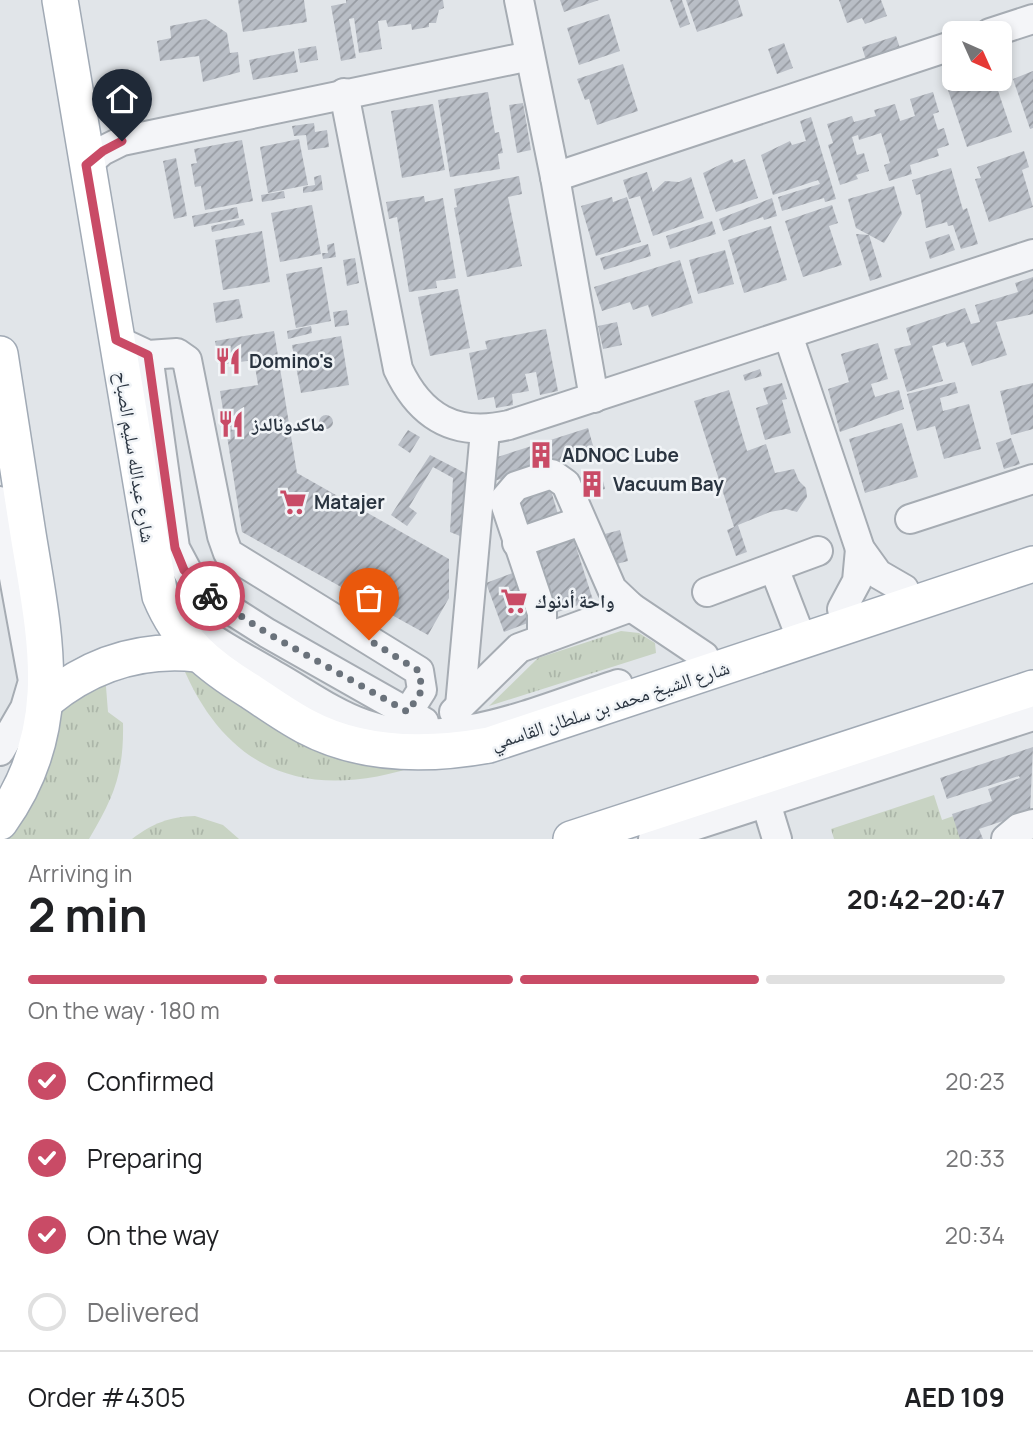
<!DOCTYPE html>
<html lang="en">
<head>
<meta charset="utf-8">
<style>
	:root { --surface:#fff; --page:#f2f2f2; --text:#202124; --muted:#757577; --line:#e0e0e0; --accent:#c94b66 }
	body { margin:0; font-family:Manrope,"Noto Naskh Arabic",sans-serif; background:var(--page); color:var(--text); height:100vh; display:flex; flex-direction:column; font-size:26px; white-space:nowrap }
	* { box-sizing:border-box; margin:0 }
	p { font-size:23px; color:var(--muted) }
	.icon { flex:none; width:38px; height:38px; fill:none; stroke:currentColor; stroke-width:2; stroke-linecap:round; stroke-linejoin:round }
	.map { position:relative; height:839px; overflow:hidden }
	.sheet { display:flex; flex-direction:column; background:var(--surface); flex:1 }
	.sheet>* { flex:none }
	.needle { width:46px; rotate:135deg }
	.controls { position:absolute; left:942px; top:21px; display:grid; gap:14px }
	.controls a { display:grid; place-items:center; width:70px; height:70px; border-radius:10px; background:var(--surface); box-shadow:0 4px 10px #0003; font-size:35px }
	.pin { position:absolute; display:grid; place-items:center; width:60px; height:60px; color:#fff; margin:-72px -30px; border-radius:50% 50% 50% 0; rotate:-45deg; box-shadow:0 0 7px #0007 }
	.pin .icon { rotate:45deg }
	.courier { position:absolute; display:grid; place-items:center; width:70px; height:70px; margin:-35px; border:5px solid #c94b66; border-radius:50%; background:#fff; color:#222; box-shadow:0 2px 9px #0007 }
	.overview em { font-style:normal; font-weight:700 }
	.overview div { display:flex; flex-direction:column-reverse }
	.overview { display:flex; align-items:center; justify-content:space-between; height:119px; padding:0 28px }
	h1 { font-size:46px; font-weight:700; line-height:52px }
	.bar { display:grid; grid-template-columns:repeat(4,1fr); gap:10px 7px; align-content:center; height:84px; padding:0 28px }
	.bar i { height:9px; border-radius:5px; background:var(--line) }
	.bar .on { background:var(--accent) }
	.bar p { grid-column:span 4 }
	.line { display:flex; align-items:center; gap:18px; padding:0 28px; border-top:2px solid var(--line) }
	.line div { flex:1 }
	ol { padding:0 28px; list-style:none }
	li { display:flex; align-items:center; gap:21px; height:77px }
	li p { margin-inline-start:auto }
	li .icon { padding:7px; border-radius:50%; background:var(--accent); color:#fff; stroke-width:4 }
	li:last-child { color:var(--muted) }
	li i { width:38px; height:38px; border:4px solid var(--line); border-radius:50% }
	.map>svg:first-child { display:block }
	.grass { fill:url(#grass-tufts) }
	.building { fill:url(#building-hatch) }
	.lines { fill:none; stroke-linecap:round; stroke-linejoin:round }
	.minor-casing { stroke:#a6acb3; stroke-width:32 }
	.major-casing { stroke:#a1aab5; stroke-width:38 }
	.minor { stroke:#f4f5f8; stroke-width:28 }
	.major { stroke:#fff; stroke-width:35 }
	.done { stroke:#6a727b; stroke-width:7; stroke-dasharray:0 12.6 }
	.route { stroke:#c94b66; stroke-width:9 }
	.labels { text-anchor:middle; stroke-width:5; stroke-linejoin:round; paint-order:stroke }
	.poi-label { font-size:19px; font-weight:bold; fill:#2a3440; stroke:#f1f4f7; text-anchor:start }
	.street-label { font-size:19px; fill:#2a3440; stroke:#f1f4f7 }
</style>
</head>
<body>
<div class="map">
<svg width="1033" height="839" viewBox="0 0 1033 839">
	<defs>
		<pattern id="grass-tufts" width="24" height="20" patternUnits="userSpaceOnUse" patternTransform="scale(1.75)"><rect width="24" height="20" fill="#c8d3c3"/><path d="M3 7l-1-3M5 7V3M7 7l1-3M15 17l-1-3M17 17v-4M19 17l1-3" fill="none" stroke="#acb6a9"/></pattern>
		<pattern id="building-hatch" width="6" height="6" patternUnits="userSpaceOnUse" patternTransform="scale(1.75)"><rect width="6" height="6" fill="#b9bec6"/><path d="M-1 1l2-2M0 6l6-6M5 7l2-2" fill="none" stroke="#979ba2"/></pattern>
	</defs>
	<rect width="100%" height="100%" fill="#e1e5e9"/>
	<!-- grass -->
	<g class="grass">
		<path d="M621,631L639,633L655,643L656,653L489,706L538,658Z"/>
		<path d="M178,655L423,764C307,804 223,773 178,655Z"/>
		<path d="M105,674L108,712L123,723C124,773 114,797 89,839H0L54,734L62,710Z"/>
		<path d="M934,795L942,820L962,813L971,839H834L831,829Z"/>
		<path d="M195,816L223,825L239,839H132C153,823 169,817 195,816Z"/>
	</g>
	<!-- building -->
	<g class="building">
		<path d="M238,0H304L307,22L243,32Z"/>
		<path d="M346,0H443L444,8L439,10L436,23H429V27L412,30L411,24L388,27L386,20L378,21L382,49L359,53L354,18L349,19L356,58L341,61L331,6L346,3Z"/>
		<path d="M560,0H599L564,12Z"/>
		<path d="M670,0H682L690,24L680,28Z"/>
		<path d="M686,0H738L743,16L697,32Z"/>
		<path d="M839,0H881L887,16L865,24L862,18L847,23Z"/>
		<path d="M609,14L620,51L579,65L567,28Z"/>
		<path d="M206,19L227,33L230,53L238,52L240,72L203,82L199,56L160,61L157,41L171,38L170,26Z"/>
		<path d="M896,36L900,48L866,60L862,47Z"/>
		<path d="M784,43L793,68L777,74L768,49Z"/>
		<path d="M316,46L318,60L300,63L298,49Z"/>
		<path d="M294,51L298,72L253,80L249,60Z"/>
		<path d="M623,64L638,111L597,125L589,99L585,100L577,79Z"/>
		<path d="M1033,71V128L1030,129L1013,79Z"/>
		<path d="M962,79H994L1012,132L967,147L946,84Z"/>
		<path d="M488,92L495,133L499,132L503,153L498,154L500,169L450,177L438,100Z"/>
		<path d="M933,92L939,112L933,114L938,130L944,128L949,145L937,149L939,156L910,165L912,174L889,181L884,165L890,163L881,133L859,140L858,135L852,137L857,155L864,153L869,171L856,175L858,179L840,185L828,145L833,143L827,124L852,116L854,122L876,116L874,110L895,104L900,121L915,116L910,99Z"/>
		<path d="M523,103L531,150L517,153L509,105Z"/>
		<path d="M433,104L445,170L402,178L391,111Z"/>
		<path d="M811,117L836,199L825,202L824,198L782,211L778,197L820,184L818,180L773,195L761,155L790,141L792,145L806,141L800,121Z"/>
		<path d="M314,123L315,132L327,130L329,147L308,150L306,135L294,136L292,126Z"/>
		<path d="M299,139L308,185L268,193L260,147Z"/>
		<path d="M242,140L253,201L205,210L201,186L195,187L191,164L197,163L194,149Z"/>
		<path d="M1024,151L1029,167L1022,170L1033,207L989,222L975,179L981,178L977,167Z"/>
		<path d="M176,158L187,216L174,219L163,161Z"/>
		<path d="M732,159L734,163L745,159L758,198L716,212L703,173Z"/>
		<path d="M951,168L963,210L967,208L978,244L961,249L953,225L948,226L947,222L926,228L920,194L916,195L912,180Z"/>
		<path d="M647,172L653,192L665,181L679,182L691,177L704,218L653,236L640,196L629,199L623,180Z"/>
		<path d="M321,175L323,190L303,193V187L315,185L314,177Z"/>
		<path d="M519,176L522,194L508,197L522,266L467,277L454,208L457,207L454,189Z"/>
		<path d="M894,186L902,214L884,243L856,228L848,199Z"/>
		<path d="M284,191L285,198L262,202L261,195Z"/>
		<path d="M424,196L425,202L443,198L456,278L436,281L437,288L409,292L397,217L389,219L386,202Z"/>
		<path d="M612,197L613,202L627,197L641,242L596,256L581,206Z"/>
		<path d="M772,198L777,216L764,220L763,217L723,231L719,219Z"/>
		<path d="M312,205L321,254L280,262L271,213Z"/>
		<path d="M832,205L838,223L829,226L842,265L803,277L785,221Z"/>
		<path d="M237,207L239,218L194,227L192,216Z"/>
		<path d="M243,219L245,225L212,232L211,226Z"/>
		<path d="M712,221L716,234L670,249L666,236Z"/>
		<path d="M771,226L787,280L744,293L728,240Z"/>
		<path d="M262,231L270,282L223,290L215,240Z"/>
		<path d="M856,234L869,235L882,277L870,281Z"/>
		<path d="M949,234L955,250L930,259L925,242Z"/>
		<path d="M334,243L336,257L323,259L322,253H328L327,245Z"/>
		<path d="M648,244L651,256L604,270L600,258Z"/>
		<path d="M725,250L734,284L698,294L689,260Z"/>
		<path d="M355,258L359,283L347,286L343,260Z"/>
		<path d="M680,260L693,303L652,317L648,305L633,310L630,302L602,311L594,287Z"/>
		<path d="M322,267L331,321L296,328L286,274Z"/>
		<path d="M1033,277V314L996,322L1007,355L972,366L964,342L947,347L945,342L932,346L943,381L907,392L894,349L911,345L906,328L965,308L971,324L980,322L975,305L1018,292L1015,283Z"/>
		<path d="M458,289L470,348L430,356L418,297Z"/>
		<path d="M239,299L243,318L216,323L213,303Z"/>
		<path d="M347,310L349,325L335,327L333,312Z"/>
		<path d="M617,322L622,345L603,349L598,326Z"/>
		<path d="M311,326L312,333L288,339L287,331Z"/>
		<path d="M546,329L558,391L540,395L536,372L525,374L529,391L512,394L513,405L496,408L494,397L478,400L469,353L487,349L485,341Z"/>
		<path d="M274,331L297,473L449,559V598L428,635L242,532L220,391L258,385L254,360L219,365L215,341Z"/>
		<path d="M341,336L349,385L301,393L292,345Z"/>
		<path d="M878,343L888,379L871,384L875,397L899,390L904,409L840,432L828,389L849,382L841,354Z"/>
		<path d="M760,369L762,376L745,381L743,375Z"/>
		<path d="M955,382L958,393L940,398L943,411L969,404L981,449L944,459L935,426L917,431L907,394Z"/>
		<path d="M782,383L787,399L782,400L791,433L765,440L756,408L768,404L763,388Z"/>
		<path d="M1033,383V429L1011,435L1000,391Z"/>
		<path d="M729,390L747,451L766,444L775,473L794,469L799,481L806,488L807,497L797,512L786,509L770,512L738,525L747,552L736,556L727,530L734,527L694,401Z"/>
		<circle cx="326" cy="422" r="7"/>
		<path d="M902,423L918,477L865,493L849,439Z"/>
		<path d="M588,428L594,449L485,484L488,460Z"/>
		<path d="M408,430L420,437L410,453L398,445Z"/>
		<path d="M1011,438L1020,464L1004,469L996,443Z"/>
		<path d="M430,455L467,474L460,536L450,532L453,478L433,467L409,507L417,513L407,526L391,515Z"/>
		<path d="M601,473L605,489L582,495L578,479Z"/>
		<path d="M548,480L560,521L528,531L516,490Z"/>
		<path d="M620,530L628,561L605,567L597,536Z"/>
		<path d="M571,531L593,600L549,615L527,546Z"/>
		<path d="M523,569L541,618L504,632L486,583Z"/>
		<path d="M1033,747L1030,812L979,829L983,839H960L952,814L992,801L988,789L1020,778L1019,776L947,799L940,778Z"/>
	</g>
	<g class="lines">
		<defs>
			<g id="minor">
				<path d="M519,0L555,177L594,398"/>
				<path d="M990,33L1033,19"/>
				<path d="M344,93L398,369C421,418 456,437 509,425L1033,254"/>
				<path d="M86,165L102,151L122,141L530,56"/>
				<path d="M555,177L954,45"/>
				<path d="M788,335L860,549L878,574L904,589"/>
				<path d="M116,340L148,355L177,353L187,360L222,536L228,553L419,671L422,690L408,712"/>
				<path d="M148,355L175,548L192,580L212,598L267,633L424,722"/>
				<path d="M0,501L33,681L25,708L0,751"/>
				<path d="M910,519L1033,479"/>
				<path d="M517,543L581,521"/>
				<path d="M774,568L796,625"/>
				<path d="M707,592L818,551"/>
				<path d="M173,606C200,636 239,654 274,675C303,691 332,713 364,724C446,754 540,709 618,684"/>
				<path d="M842,609L857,581L860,549"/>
				<path d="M542,637V613L504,500L516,486L552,474L566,484L612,589L631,607L704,656"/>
				<path d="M460,706L485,431"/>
				<path d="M454,712L519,648L631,607"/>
				<path d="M766,803L777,839"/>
				<path d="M653,839L1033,716"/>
				<path d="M1006,839L1019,828L1033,824"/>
			</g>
			<g id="major">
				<path d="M60,0L160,596C179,642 209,666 250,691C268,703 286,716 305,726C361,756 428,756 489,745L1033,564"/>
				<path d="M0,354C9,414 19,474 28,534C45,638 67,729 0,822"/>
				<path d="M47,700C91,664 140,648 197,654"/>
				<path d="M571,839L1033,688"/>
			</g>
		</defs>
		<!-- minor casing -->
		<use href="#minor" class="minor-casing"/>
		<!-- major casing -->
		<use href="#major" class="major-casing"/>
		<!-- minor -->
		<use href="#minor" class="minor"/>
		<!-- major -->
		<use href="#major" class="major"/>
	</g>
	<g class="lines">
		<!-- done -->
		<path class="done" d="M210,596L267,633L408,712L422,690L419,671L369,640"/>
		<!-- route -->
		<path class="route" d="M122,141L103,151L86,165L116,340L148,355L175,548L184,570L210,596"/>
	</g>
	<!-- icons -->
	<defs>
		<symbol id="restaurant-bare" viewBox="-9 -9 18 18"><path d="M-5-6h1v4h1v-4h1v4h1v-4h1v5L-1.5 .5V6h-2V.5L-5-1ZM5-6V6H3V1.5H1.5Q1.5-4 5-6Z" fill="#c94b66" stroke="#f1f4f7" stroke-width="2.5" paint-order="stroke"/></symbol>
		<symbol id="building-bare" viewBox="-9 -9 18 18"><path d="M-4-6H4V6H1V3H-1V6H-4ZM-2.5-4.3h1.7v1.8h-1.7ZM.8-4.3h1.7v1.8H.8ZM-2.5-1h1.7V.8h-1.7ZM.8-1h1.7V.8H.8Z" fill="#c94b66" stroke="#f1f4f7" stroke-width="2.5" paint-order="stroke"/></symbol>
		<symbol id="supermarket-bare" viewBox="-9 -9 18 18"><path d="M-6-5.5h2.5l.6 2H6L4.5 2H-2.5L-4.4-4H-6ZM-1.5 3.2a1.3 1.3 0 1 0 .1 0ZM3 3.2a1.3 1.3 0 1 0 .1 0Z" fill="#c94b66" stroke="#f1f4f7" stroke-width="2.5" paint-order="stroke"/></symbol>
	</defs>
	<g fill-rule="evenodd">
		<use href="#restaurant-bare" x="209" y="342" width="38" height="38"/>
		<use href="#restaurant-bare" x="212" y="405" width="38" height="38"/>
		<use href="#building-bare" x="522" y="436" width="38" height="38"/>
		<use href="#building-bare" x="573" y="465" width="38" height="38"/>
		<use href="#supermarket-bare" x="274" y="483" width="38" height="38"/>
		<use href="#supermarket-bare" x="495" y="582" width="38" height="38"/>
	</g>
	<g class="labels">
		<!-- poi labels -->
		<g class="poi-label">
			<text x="249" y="368">Domino's</text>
			<text x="252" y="431">ماكدونالدز</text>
			<text x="562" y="462">ADNOC Lube</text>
			<text x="613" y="491">Vacuum Bay</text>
			<text x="314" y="509">Matajer</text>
			<text x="535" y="608">واحة أدنوك</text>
		</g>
		<!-- street labels -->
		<g class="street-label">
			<text transform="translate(135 457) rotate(81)" y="7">شارع عبدالله سليم الصباح</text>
			<text transform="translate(610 705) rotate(-18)" y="7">شارع الشيخ محمد بن سلطان القاسمي</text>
		</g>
	</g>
</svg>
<div class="controls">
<a><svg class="needle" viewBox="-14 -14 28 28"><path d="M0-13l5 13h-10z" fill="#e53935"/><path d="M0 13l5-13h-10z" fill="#757577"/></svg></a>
</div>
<div class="pin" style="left:369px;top:640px;background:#ea580c"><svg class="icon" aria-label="bag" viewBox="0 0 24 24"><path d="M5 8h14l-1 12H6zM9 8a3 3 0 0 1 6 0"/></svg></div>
<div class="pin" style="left:122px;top:141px;background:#1f2937"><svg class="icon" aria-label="home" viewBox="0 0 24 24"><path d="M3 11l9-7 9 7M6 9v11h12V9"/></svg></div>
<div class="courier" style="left:210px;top:596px"><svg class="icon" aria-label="bike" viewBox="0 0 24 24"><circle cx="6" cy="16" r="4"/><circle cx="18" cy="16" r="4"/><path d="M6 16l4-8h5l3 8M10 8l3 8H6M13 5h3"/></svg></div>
</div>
<section class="sheet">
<div class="overview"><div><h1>2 min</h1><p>Arriving in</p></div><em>20:42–20:47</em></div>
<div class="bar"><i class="on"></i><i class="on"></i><i class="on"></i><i></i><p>On the way · 180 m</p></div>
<ol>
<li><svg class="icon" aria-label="check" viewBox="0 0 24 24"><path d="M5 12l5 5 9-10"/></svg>Confirmed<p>20:23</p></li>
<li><svg class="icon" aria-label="check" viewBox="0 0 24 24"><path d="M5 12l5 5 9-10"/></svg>Preparing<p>20:33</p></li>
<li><svg class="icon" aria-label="check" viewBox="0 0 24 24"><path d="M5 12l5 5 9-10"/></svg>On the way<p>20:34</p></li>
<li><i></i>Delivered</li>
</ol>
<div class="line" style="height:91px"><div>Order #4305</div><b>AED 109</b></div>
</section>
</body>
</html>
